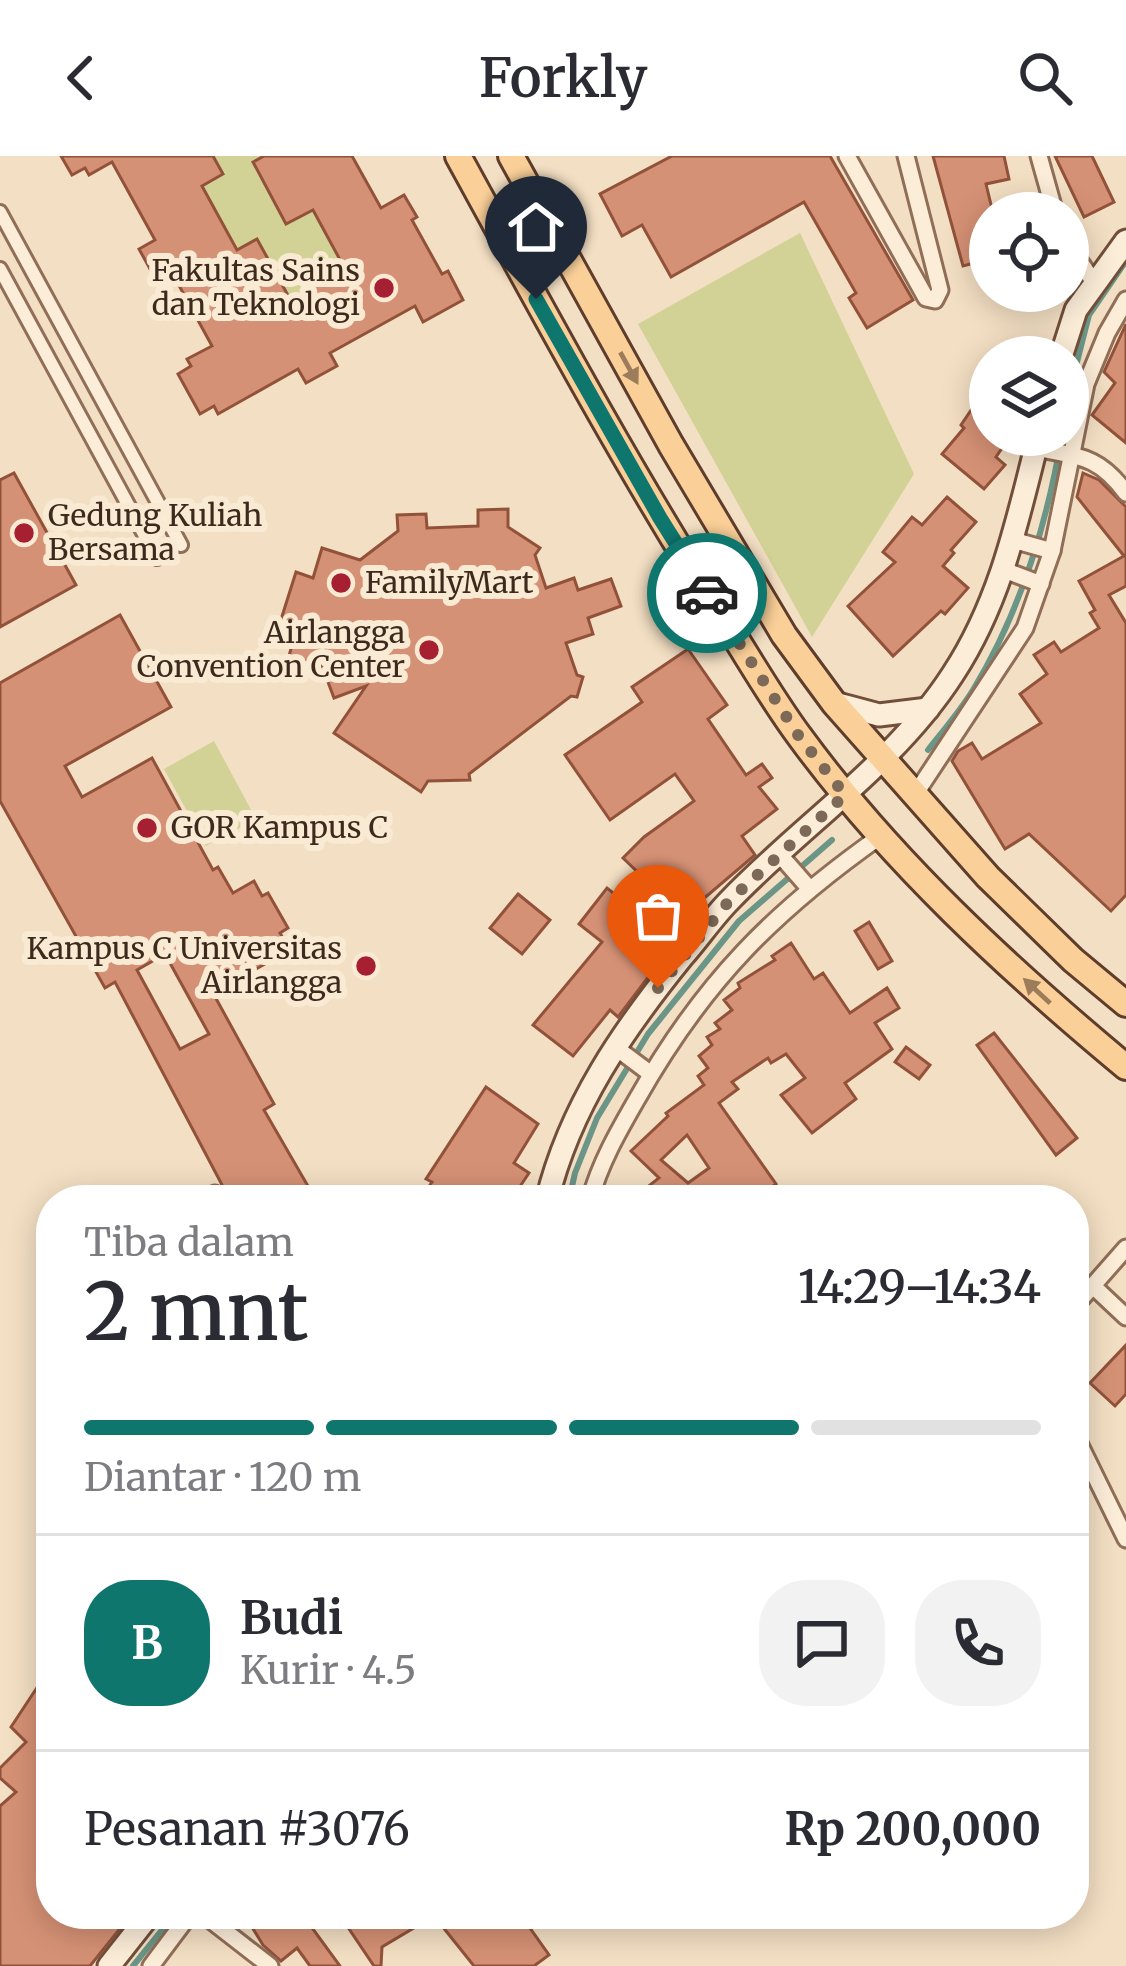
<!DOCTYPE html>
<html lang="id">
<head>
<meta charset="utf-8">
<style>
	:root { --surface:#fff; --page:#f2f2f3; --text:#2b2b33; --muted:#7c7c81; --line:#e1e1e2; --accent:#0f766e }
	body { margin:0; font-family:Merriweather,serif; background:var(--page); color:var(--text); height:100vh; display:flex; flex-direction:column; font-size:45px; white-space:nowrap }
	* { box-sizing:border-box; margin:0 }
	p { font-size:39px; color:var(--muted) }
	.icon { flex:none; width:66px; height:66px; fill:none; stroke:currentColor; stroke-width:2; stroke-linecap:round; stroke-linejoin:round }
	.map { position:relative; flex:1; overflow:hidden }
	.panel { position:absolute; left:36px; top:1029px; width:1053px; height:744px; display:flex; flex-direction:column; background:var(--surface); border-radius:48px; box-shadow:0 6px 30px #0003 }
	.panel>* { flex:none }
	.controls { position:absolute; left:969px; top:36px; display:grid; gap:24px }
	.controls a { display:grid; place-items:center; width:120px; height:120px; border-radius:50%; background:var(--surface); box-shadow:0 6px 30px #0003; font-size:60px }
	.pin { position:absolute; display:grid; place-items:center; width:102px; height:102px; color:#fff; margin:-123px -51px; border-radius:50% 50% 50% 0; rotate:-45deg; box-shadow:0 0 12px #0007 }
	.pin .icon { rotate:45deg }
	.courier { position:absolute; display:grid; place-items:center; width:120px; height:120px; margin:-60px; border:9px solid #0f766e; border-radius:50%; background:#fff; color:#222; box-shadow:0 3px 15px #0007 }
	.head em { font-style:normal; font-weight:600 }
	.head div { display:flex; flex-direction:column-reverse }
	.head { display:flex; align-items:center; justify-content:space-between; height:204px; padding:0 48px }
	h1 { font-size:78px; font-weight:600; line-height:90px }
	.bar { display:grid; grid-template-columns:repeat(4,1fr); gap:18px 12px; align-content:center; height:144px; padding:0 48px }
	.bar i { height:15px; border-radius:9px; background:var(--line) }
	.bar .active { background:var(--accent) }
	.bar p { grid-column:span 4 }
	.line { display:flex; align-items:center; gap:30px; padding:0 48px; border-top:3px solid var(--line) }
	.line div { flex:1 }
	.round { display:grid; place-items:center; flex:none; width:126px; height:126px; border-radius:48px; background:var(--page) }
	header { display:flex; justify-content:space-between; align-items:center; height:156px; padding:0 48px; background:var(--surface); font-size:54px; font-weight:600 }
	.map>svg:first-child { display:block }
	.green { fill:#d3d296 }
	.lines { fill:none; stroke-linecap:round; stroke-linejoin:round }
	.stream { stroke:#6b9586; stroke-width:6 }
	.building { fill:#d59175; stroke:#92523a; stroke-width:3; fill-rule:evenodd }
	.pedestrian-casing { stroke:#906e57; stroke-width:18 }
	.minor-casing { stroke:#906e57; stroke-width:21 }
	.secondary-casing { stroke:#724f3a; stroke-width:27 }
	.primary-casing { stroke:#5e3d2c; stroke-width:30 }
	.pedestrian { stroke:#fcedd8; stroke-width:12 }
	.minor { stroke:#fcedd8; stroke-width:15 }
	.secondary { stroke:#fcedd8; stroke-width:21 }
	.primary { stroke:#facf98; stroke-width:24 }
	.oneway { fill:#9c7c5a }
	.done { stroke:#7d6957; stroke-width:12; stroke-dasharray:0 21.6 }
	.route { stroke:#0f766e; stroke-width:15 }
	.poi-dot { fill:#a62032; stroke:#f9ead4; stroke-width:4.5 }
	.labels { text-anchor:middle; stroke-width:12; stroke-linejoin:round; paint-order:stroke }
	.poi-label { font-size:30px; fill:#3e291d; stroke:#f9ead4; text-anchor:end }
</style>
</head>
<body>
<header><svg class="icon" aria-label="back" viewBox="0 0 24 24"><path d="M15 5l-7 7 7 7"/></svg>Forkly<svg class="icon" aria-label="search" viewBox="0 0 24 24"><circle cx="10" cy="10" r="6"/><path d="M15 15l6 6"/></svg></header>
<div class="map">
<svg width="1126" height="1810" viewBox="0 0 1126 1810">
	<rect width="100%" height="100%" fill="#f3dfc3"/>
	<!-- green -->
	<g class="green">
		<path d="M213,0H264L253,7L286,67L313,54L345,113L290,143L224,101L214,83L227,75L215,53L188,37Z"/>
		<path d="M800,77L914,318L812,481L638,168Z"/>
		<path d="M214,585L256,663L206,690L164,613Z"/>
	</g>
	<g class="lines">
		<!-- stream -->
		<g class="stream">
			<path d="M1068,241L1089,159L1126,105"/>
			<path d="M928,594C943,575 960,555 973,534C1020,457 1047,368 1062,279"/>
			<path d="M569,1044L575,1017L597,962L648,878L739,765L832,684"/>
			<path d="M133,1810L175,1758"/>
		</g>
	</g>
	<!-- building -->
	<g class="building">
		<path d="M61,0H213L223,18L202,30L237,94L257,83L290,143L345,113L313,54L286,68L253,6L264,0H352L381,52L404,39L417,61L412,64L442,118L448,115L463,144L423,166L415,150L330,197L337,210L306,227L298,213L218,258L214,250L200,258L178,218L191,210L187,203L212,190L170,113L155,122L139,93L155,84L112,6L89,19L85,12L72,19Z"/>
		<path d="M672,0H830L913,144L867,172L849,142L856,137L804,46L671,121L642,69L622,80L600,38Z"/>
		<path d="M933,0H1004L1009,23L986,28L993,57H990V103L963,110Z"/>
		<path d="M1055,0H1092L1114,46L1084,61Z"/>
		<path d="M1126,168V287L1092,259L1115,227L1104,216Z"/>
		<path d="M990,226V279H1011L996,301L1005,309L984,333L942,298L964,272L961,269Z"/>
		<path d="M14,317L76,429L0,471V324Z"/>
		<path d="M1083,317L1099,324L1126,351V430L1109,439L1126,467V739L1111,755L1029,678L1005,693L952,605L958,595L972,587L982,603L1041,567L1020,538L1047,518L1034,499L1054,486L1061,496L1099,472L1090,457L1095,454L1079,425L1124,400L1077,341Z"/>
		<path d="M947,341L976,366L951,394L954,397L943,410L968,432L945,458L941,455L893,500L848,450L895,406L883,396L912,361L922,369Z"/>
		<path d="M508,353V371L540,392L535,399L546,432L574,422L578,434L611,423L621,450L588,462L593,478L566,487L577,519L583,521L577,541L571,540L469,618L470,624L428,625L421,636L334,577L366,530L334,542L322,510L289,500L295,478L278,473L296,416L313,422L322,392L360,404L398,375L397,359L426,358L427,372L478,370V354Z"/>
		<path d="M120,459L171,551L65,610L82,641L152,602L213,714L218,711L233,737L254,725L262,740L268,737L288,772L280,777L290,794L213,837L274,948L264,954L316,1044H230L115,826L105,832L0,645V527ZM165,798L209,878L180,893L137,814Z"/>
		<path d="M688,493L727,549L708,563L746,619L762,608L772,622L759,631L777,653L742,680L755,699L695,750L691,745L657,774L671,791L618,861L610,854L573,900L533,869L602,786L579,768L607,732L631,751L653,731L623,702L644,681L694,645L675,618L610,664L565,599L642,546L632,531Z"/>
		<path d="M518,738L550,764L522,798L490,772Z"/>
		<path d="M869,766L892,805L878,813L855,775Z"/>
		<path d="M791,787L814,823L823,817L850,857L887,832L899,852L875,867L892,893L845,927L856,943L812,977L781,939L805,922L786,898L771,907L768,902L732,926L738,933L719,947L776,1028L753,1044H631L659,1022L631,995L668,960L666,957L704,929L698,920L708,912L699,900L712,889L707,881L720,873L715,867L732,854L724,844L740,832L738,827L775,804L772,800ZM687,979L709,1012L688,1027L661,1004Z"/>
		<path d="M994,877L1077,982L1056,999L977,889Z"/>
		<path d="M906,891L930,909L919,923L895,906Z"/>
		<path d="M486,931L538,968L514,1007L529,1017L511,1044H420L432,1026L426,1023Z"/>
		<path d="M1126,1189V1238L1115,1250L1090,1227Z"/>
		<path d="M38,1530L51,1543V1758H109L122,1770L90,1810H0V1650L16,1636L0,1622V1612L26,1586L11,1571Z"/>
		<path d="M244,1758H302L340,1810H310L297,1792L281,1805L263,1789Z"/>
		<path d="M339,1758H520L549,1799L534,1810H474L434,1760L382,1791L381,1810H374Z"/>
	</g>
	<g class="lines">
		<defs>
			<g id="pedestrian">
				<path d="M0,56L181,389"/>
				<path d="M0,113L157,402"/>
			</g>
			<g id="minor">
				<path d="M847,0L926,142L935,144L940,134L906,0"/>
				<path d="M1039,0L1055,57"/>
				<path d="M1068,88L1093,125"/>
				<path d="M1036,292C1079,301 1098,299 1126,337"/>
				<path d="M1013,384L1052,395"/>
				<path d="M1004,414L1041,428"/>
				<path d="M916,637L1025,472L1052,395L1086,228L1107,177L1126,144"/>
				<path d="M780,699L808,731"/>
				<path d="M615,891L651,918"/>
				<path d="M215,1038L218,1044"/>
				<path d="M590,1044C600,1007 618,976 637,943C703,826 774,755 882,679"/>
				<path d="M1093,1130L1126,1161"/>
				<path d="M1074,1151L1126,1092"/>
				<path d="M1074,1277L1126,1383"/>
				<path d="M203,1758L270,1810"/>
				<path d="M151,1810L190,1758"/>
			</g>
			<g id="secondary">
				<path d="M1061,201L1076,154L1126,85"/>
				<path d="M834,547L879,559L928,553"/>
				<path d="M547,1044C570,950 623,874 683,800C699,782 713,761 730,744C803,668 895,608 953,518C1001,445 1018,362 1039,279"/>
				<path d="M109,1810L150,1758"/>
			</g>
			<g id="primary">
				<path d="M458,0C543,155 626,310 721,459C747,499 771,542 800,581C891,705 1008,813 1126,911"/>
				<path d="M511,0L671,289L784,479L834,547L988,721L1073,804L1126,848"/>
			</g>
		</defs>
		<!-- pedestrian casing -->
		<use href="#pedestrian" class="pedestrian-casing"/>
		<!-- minor casing -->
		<use href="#minor" class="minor-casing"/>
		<!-- secondary casing -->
		<use href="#secondary" class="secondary-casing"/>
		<!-- primary casing -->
		<use href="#primary" class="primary-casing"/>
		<!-- pedestrian -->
		<use href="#pedestrian" class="pedestrian"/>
		<!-- minor -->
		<use href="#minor" class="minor"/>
		<!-- secondary -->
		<use href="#secondary" class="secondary"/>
		<!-- primary -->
		<use href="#primary" class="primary"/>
	</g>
	<!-- one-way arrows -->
	<defs><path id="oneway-solid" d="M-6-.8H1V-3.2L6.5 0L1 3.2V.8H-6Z" transform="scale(3)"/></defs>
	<g class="oneway">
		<use href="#oneway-solid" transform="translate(629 212) rotate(61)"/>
		<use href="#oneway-solid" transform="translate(1037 835) rotate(-137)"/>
	</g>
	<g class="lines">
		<!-- done -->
		<path class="done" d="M658,832L729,745L845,639L798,579L707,437"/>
		<!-- route -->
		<path class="route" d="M536,143L660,362L707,437"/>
	</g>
	<!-- markers -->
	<g class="poi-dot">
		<circle cx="384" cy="132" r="12"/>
		<circle cx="24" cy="377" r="12"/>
		<circle cx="341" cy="427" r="12"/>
		<circle cx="429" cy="494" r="12"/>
		<circle cx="147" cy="672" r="12"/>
		<circle cx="366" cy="810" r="12"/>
	</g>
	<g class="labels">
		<!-- poi labels -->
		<g class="poi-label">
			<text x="360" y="125">Fakultas Sains<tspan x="360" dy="34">dan Teknologi</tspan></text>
			<text x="48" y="370" text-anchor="start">Gedung Kuliah<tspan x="48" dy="34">Bersama</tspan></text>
			<text x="365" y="437" text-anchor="start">FamilyMart</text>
			<text x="405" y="487">Airlangga<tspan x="405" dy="34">Convention Center</tspan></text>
			<text x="171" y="682" text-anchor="start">GOR Kampus C</text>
			<text x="342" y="803">Kampus C Universitas<tspan x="342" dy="34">Airlangga</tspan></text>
		</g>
	</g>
</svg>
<div class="controls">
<a><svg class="icon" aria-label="locate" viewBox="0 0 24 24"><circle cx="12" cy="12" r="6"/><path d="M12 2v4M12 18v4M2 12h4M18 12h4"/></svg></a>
<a><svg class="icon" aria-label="layers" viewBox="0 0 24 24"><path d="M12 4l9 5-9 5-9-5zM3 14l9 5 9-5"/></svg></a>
</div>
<div class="pin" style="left:658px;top:832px;background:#ea580c"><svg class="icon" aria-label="bag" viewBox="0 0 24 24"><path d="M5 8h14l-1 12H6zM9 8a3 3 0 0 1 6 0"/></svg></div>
<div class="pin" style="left:536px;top:143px;background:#1f2937"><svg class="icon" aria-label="home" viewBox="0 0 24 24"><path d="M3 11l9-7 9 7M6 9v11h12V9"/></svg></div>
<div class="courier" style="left:707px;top:437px"><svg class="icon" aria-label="car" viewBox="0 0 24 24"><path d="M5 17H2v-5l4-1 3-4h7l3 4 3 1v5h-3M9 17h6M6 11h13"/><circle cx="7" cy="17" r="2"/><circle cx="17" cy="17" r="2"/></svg></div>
<section class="panel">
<div class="head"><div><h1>2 mnt</h1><p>Tiba dalam</p></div><em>14:29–14:34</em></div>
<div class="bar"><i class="active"></i><i class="active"></i><i class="active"></i><i></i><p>Diantar · 120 m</p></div>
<div class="line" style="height:216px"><b class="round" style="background:var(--accent);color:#fff">B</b><div><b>Budi</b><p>Kurir · 4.5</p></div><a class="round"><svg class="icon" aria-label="chat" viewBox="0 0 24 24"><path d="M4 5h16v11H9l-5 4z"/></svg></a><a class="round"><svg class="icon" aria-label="phone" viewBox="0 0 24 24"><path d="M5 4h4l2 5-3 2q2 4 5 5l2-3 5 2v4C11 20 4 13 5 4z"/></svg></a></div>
<div class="line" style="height:156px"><div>Pesanan #3076</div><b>Rp 200,000</b></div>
</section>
</div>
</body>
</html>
